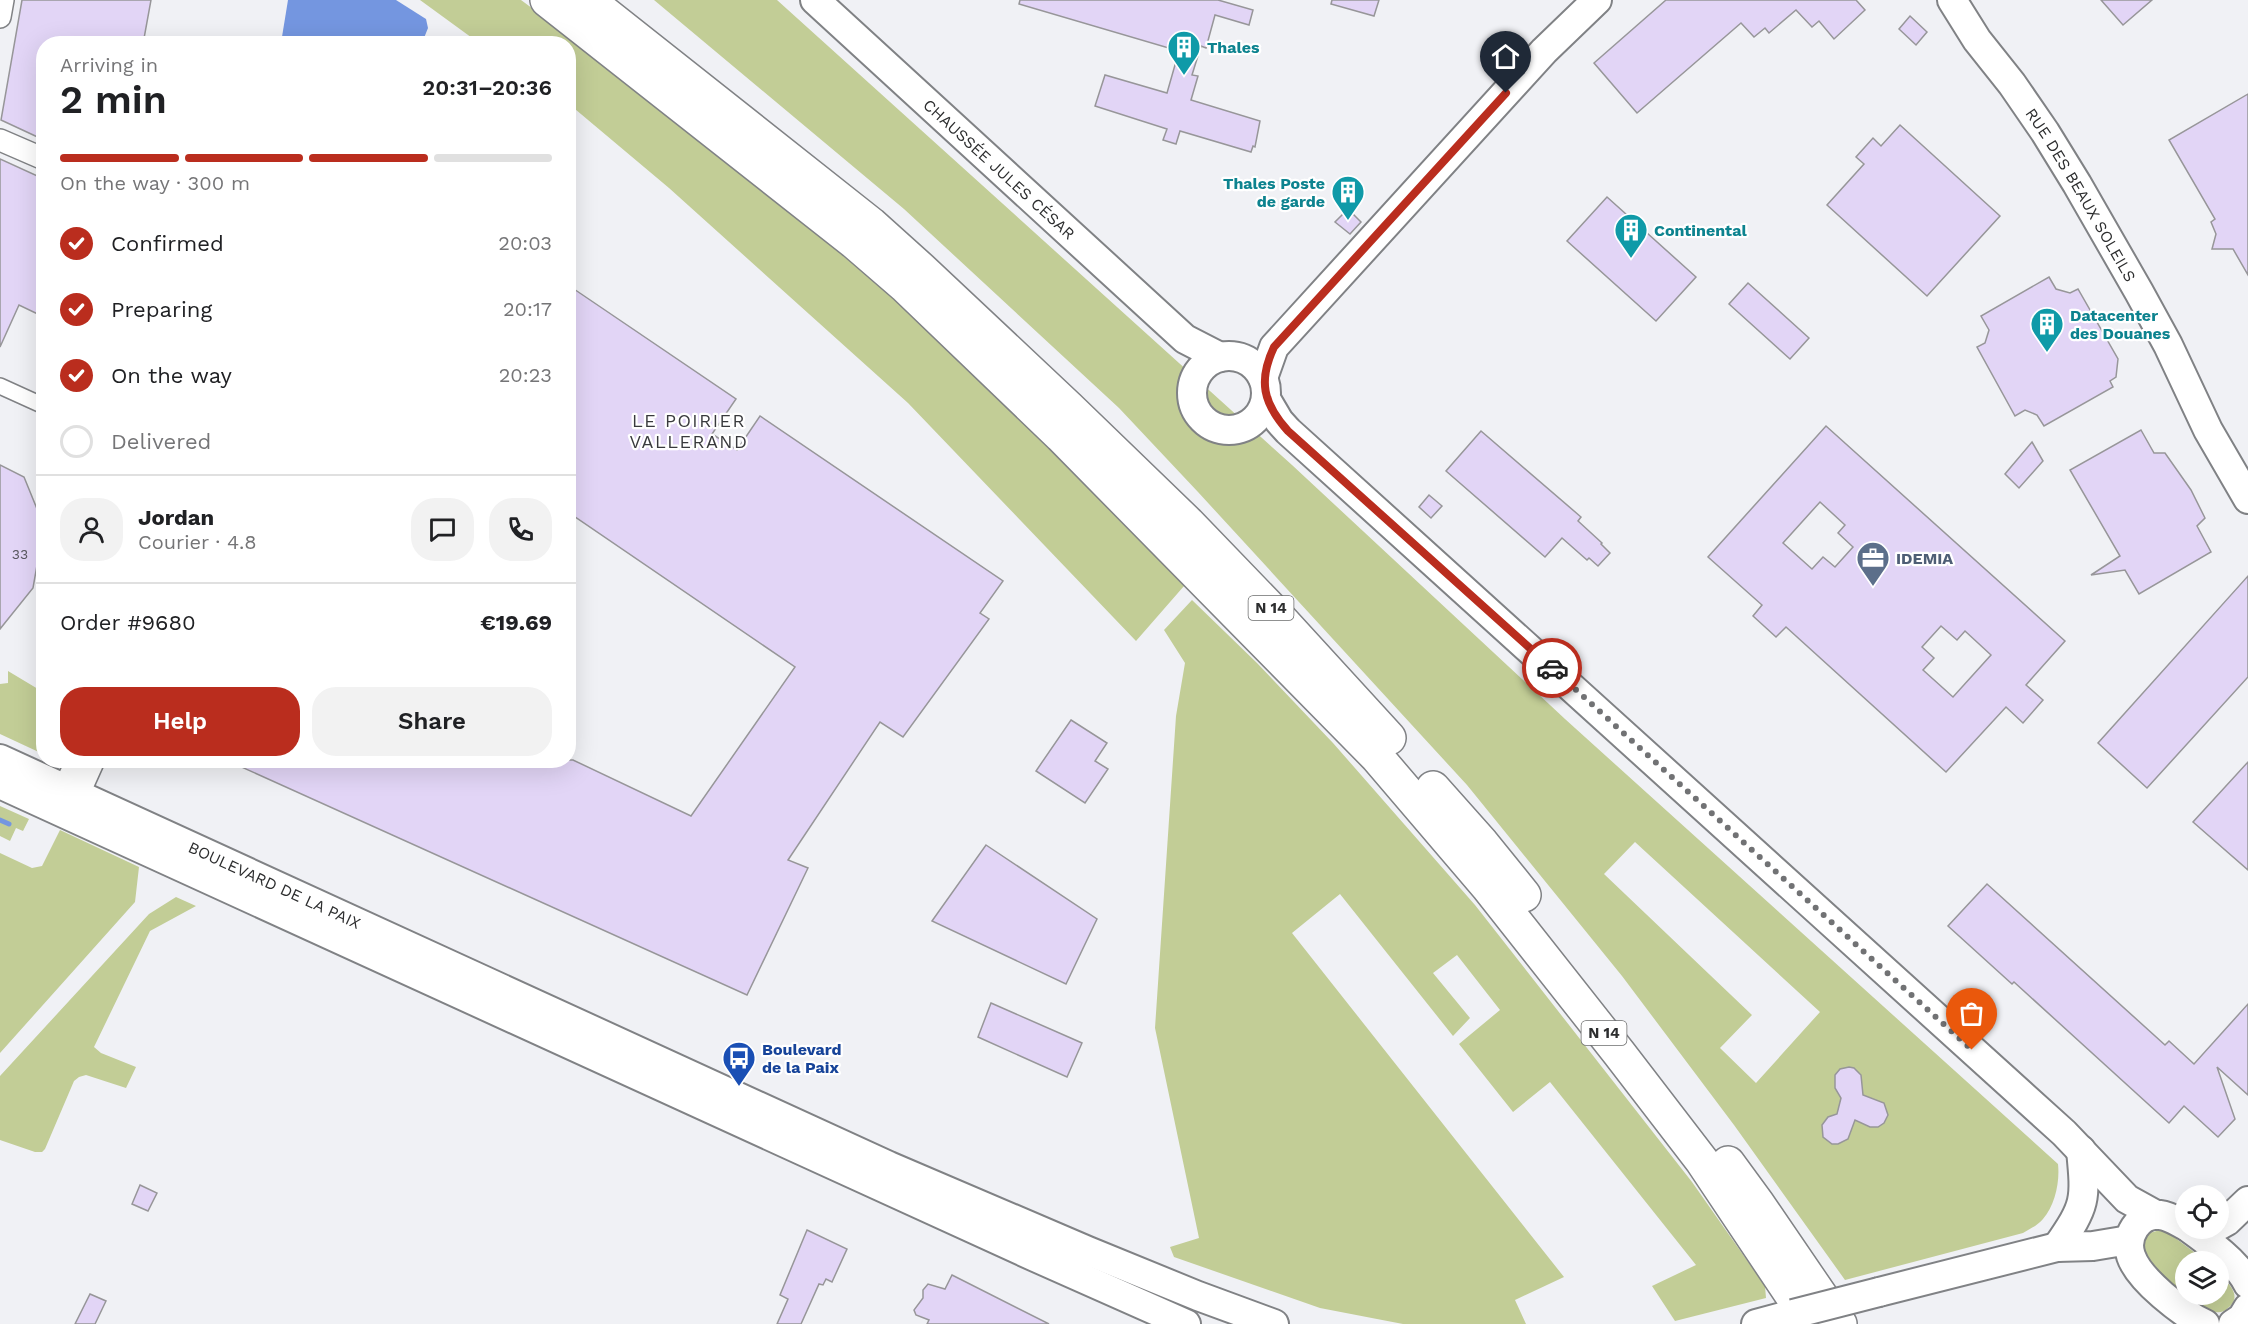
<!DOCTYPE html>
<html lang="en">
<head>
<meta charset="utf-8">
<style>
	:root { --surface:#fff; --page:#f2f2f2; --text:#202124; --muted:#757577; --line:#e0e0e0; --accent:#ba2d1e }
	body { margin:0; font-family:"Work Sans",sans-serif; background:var(--page); color:var(--text); height:100vh; display:flex; flex-direction:column; font-size:22px; white-space:nowrap }
	* { box-sizing:border-box; margin:0 }
	p { font-size:20px; color:var(--muted) }
	.icon { flex:none; width:33px; height:33px; fill:none; stroke:currentColor; stroke-width:2; stroke-linecap:round; stroke-linejoin:round }
	.map { position:relative; flex:1; overflow:hidden }
	.side { position:absolute; left:36px; top:36px; width:540px; height:732px; display:flex; flex-direction:column; background:var(--surface); border-radius:24px; box-shadow:0 6px 24px #0002 }
	.side>* { flex:none }
	.buttons { position:absolute; left:2175px; top:1185px; display:grid; gap:12px }
	.buttons a { display:grid; place-items:center; width:54px; height:54px; border-radius:50%; background:var(--surface); box-shadow:0 6px 24px #0002; font-size:30px }
	.pin { position:absolute; display:grid; place-items:center; width:51px; height:51px; color:#fff; margin:-62px -26px; border-radius:50% 50% 50% 0; rotate:-45deg; box-shadow:0 0 6px #0007 }
	.pin .icon { rotate:45deg }
	.courier { position:absolute; display:grid; place-items:center; width:60px; height:60px; margin:-30px; border:4px solid #ba2d1e; border-radius:50%; background:#fff; color:#222; box-shadow:0 2px 8px #0007 }
	.summary em { font-style:normal; font-weight:600 }
	.summary div { display:flex; flex-direction:column-reverse }
	.summary { display:flex; align-items:center; justify-content:space-between; height:102px; padding:0 24px }
	h1 { font-size:39px; font-weight:600; line-height:45px }
	.bar { display:grid; grid-template-columns:repeat(4,1fr); gap:9px 6px; align-content:center; height:72px; padding:0 24px }
	.bar i { height:8px; border-radius:4px; background:var(--line) }
	.bar .on { background:var(--accent) }
	.bar p { grid-column:span 4 }
	.line { display:flex; align-items:center; gap:15px; padding:0 24px; border-top:2px solid var(--line) }
	.line div { flex:1 }
	.round { display:grid; place-items:center; flex:none; width:63px; height:63px; border-radius:24px; background:var(--page) }
	ol { padding:0 24px; list-style:none }
	li { display:flex; align-items:center; gap:18px; height:66px }
	li p { margin-inline-start:auto }
	li .icon { padding:6px; border-radius:50%; background:var(--accent); color:#fff; stroke-width:4 }
	li:last-child { color:var(--muted) }
	li i { width:33px; height:33px; border:3px solid var(--line); border-radius:50% }
	.cta { display:flex; gap:12px; margin-top:auto; padding:12px 24px }
	.cta a { flex:1; height:69px; border-radius:24px; background:var(--accent); color:#fff; font-size:24px; font-weight:600; line-height:69px; text-align:center }
	.cta a+a { background:var(--page); color:var(--text) }
	.map>svg:first-child { display:block }
	.green { fill:#c2cd96; fill-rule:evenodd }
	.water { fill:#7496e0 }
	.lines { fill:none; stroke-linecap:round; stroke-linejoin:round }
	.stream { stroke:#7496e0; stroke-width:5 }
	.building { fill:#e2d5f6; stroke:#979699; stroke-width:1.5; fill-rule:evenodd }
	.pedestrian-casing { stroke:#808285; stroke-width:18 }
	.minor-casing { stroke:#808285; stroke-width:24 }
	.secondary-casing { stroke:#808285; stroke-width:32 }
	.trunk-casing { stroke:#808285; stroke-width:36 }
	.pedestrian { stroke:#fff; stroke-width:15 }
	.minor { stroke:#fff; stroke-width:21 }
	.secondary { stroke:#fff; stroke-width:28 }
	.trunk { stroke:#fff; stroke-width:33 }
	.secondary-bridge-casing { stroke:#808285; stroke-width:32; stroke-linecap:butt }
	.secondary-bridge { stroke:#fff; stroke-width:28 }
	.done { stroke:#717274; stroke-width:6; stroke-dasharray:0 10.8 }
	.route { stroke:#ba2d1e; stroke-width:8 }
	.labels { text-anchor:middle; stroke-width:4.5; stroke-linejoin:round; paint-order:stroke }
	.number-label { font-size:14px; fill:#5a5861 }
	.shield { fill:#fff; stroke:#6c6d6d; stroke-width:1.5 }
	.shield-label { font-size:15px; font-weight:bold; fill:#2d2e2f }
	.culture-label { font-size:16px; font-weight:bold; fill:#0d838f; stroke:#fff; text-anchor:start }
	.street-label { font-size:16px; fill:#2d2e2f; stroke:#fff }
	.service-label { font-size:16px; font-weight:bold; fill:#4e5e75; stroke:#fff; text-anchor:start }
	.transit-label { font-size:16px; font-weight:bold; fill:#164399; stroke:#fff; text-anchor:start }
	.neighbourhood-label { font-size:18px; letter-spacing:1.5px; fill:#393a3d; stroke:#fff }
</style>
</head>
<body>
<div class="map">
<svg width="2248" height="1324" viewBox="0 0 2248 1324">
	<rect width="100%" height="100%" fill="#f0f1f5"/>
	<!-- green -->
	<g class="green">
		<path d="M420,0H521L698,131L872,278L986,381L1191,578L1136,641L908,403L669,188L569,104L568,44L479,43Z"/>
		<path d="M654,0H777L1292,465L1565,719L2058,1164C2060,1182 2055,1205 2043,1219C2038,1225 2030,1229 2023,1233L1845,1280L1734,1125L1622,976L1467,785L1198,492L1119,408L904,209ZM1635,842L1820,1012L1756,1083L1720,1048L1752,1015L1604,874Z"/>
		<path d="M1192,600L1257,663L1333,743L1475,905L1692,1182L1765,1286L1766,1298L1675,1321L1652,1286L1696,1265L1550,1082L1513,1112L1459,1044L1500,1010L1457,955L1433,973L1470,1018L1453,1036L1340,894L1292,933L1564,1277L1515,1300L1526,1324H1403L1377,1319L1320,1308L1174,1257L1170,1247L1199,1238L1155,1028L1176,716L1185,663L1164,630Z"/>
		<path d="M8,671L43,692V754L0,734V684L8,683Z"/>
		<path d="M0,806L29,819L23,831L16,828L10,841L0,836Z"/>
		<path d="M60,830L139,867L135,902L0,1053V853L32,868L42,866Z"/>
		<path d="M176,897L196,906L150,931L94,1047L101,1053L136,1067L126,1088L86,1075L79,1077L74,1081L45,1149L42,1152H35L0,1140V1076L149,914Z"/>
		<path d="M2160,1230L2170,1234L2206,1261L2186,1262V1294C2168,1280 2136,1260 2146,1234Z"/>
		<path d="M2219,1274C2229,1283 2243,1297 2228,1308C2224,1312 2220,1313 2215,1312C2204,1310 2195,1301 2186,1295L2218,1294Z"/>
	</g>
	<!-- water -->
	<path class="water" d="M288,0H396L426,19L428,28L422,43H281Z"/>
	<g class="lines">
		<!-- stream -->
		<path class="stream" d="M0,820L9,824"/>
	</g>
	<!-- building -->
	<g class="building">
		<path d="M22,0H151L143,44H44V140L1,120Z"/>
		<path d="M1020,0H1218L1253,10L1249,25L1215,15L1206,48L1201,46L1192,75L1198,76L1191,100L1260,121L1255,147L1253,146L1251,152L1180,131L1176,144L1163,140L1167,129L1095,106L1105,75L1167,93L1179,51L1019,4Z"/>
		<path d="M1332,0H1379L1374,16L1331,4Z"/>
		<path d="M1666,0H1856L1865,10L1834,39L1819,21L1812,27L1796,10L1769,33L1765,28L1754,37L1741,23L1637,113L1594,63Z"/>
		<path d="M2101,0H2152L2123,25Z"/>
		<path d="M1910,16L1927,32L1916,45L1899,29Z"/>
		<path d="M2248,94V275L2233,249H2212L2216,234L2211,222L2215,219L2169,140Z"/>
		<path d="M1900,125L2000,216L1927,296L1827,205L1864,164L1856,157L1873,138L1881,146Z"/>
		<path d="M0,159L44,179V317L19,305L0,347Z"/>
		<path d="M1607,197L1696,277L1656,321L1567,241Z"/>
		<path d="M1348,209L1361,222L1350,234L1335,222Z"/>
		<path d="M2049,277L2056,289L2070,293L2078,289L2118,359L2116,377L2110,381L2113,387L2044,426L2037,415L2025,410L2015,416L1977,347L1985,343L1989,330L1981,316Z"/>
		<path d="M1748,283L1809,338L1790,359L1729,304Z"/>
		<path d="M568,285L736,399L712,434L737,450L760,416L1003,581L980,613L989,619L903,737L880,722L788,860L808,868L747,995L226,760H573L691,816L795,667L568,512Z"/>
		<path d="M1826,426L2065,641L2026,685L2043,700L2023,723L2006,707L1946,772L1786,627L1776,637L1753,616L1762,605L1708,557ZM1820,502L1845,525L1838,533L1853,547L1835,567L1823,557L1812,569L1783,543ZM1941,626L1957,640L1965,631L1991,655L1953,697L1923,670L1934,658L1922,647Z"/>
		<path d="M2141,430L2154,453H2165L2191,490L2205,518L2197,526L2211,552L2139,594L2125,570L2091,575L2120,556L2070,470Z"/>
		<path d="M1481,431L1581,517L1578,521L1602,543L1601,544L1610,553L1598,566L1589,558L1587,560L1562,538L1545,557L1446,471Z"/>
		<path d="M2032,442L2043,461L2019,488L2005,474Z"/>
		<path d="M0,465L24,477L44,526L33,588L0,629Z"/>
		<path d="M1429,495L1442,506L1431,518L1419,507Z"/>
		<path d="M2248,576V677L2147,788L2098,743Z"/>
		<path d="M1071,720L1107,743L1095,761L1108,769L1085,803L1036,771Z"/>
		<path d="M2248,762V870L2193,822Z"/>
		<path d="M986,845L1097,919L1066,984L932,921Z"/>
		<path d="M1987,884L2165,1045L2169,1041L2194,1064L2248,1004V1095L2217,1067L2235,1119L2218,1137L2184,1106L2169,1123L2014,982L2012,984L1948,926Z"/>
		<path d="M991,1003L1082,1043L1067,1077L978,1037Z"/>
		<path d="M1849,1067L1854,1068L1861,1075L1863,1095L1884,1103L1888,1115L1884,1123L1878,1127H1870L1855,1120L1848,1139L1838,1144H1832L1823,1137L1822,1125L1828,1117L1837,1114L1841,1098L1835,1088V1075L1840,1069Z"/>
		<path d="M140,1185L157,1193L148,1211L132,1204Z"/>
		<path d="M807,1230L847,1249L832,1282L826,1279L823,1285L819,1284L801,1324H777L788,1299L780,1295Z"/>
		<path d="M952,1275L1049,1324H927L929,1320L916,1315L914,1310L923,1298V1290L928,1284L945,1289Z"/>
		<path d="M90,1294L106,1301L95,1324H75Z"/>
	</g>
	<g class="lines">
		<defs>
			<path id="pedestrian" d="M0,386L44,406"/>
			<g id="minor">
				<path d="M0,17L3,0"/>
				<path d="M0,140L44,159"/>
				<path d="M58,801L77,760"/>
				<path d="M73,807L94,760"/>
			</g>
			<g id="secondary">
				<path id="s1" d="M815,0L1185,339L1220,357"/>
				<path id="s2" d="M1952,0L1977,40L2012,84L2045,132L2077,184L2139,292L2168,345L2208,430L2248,499"/>
				<circle cx="1229" cy="393" r="37"/>
				<path d="M1263,378L1274,347L1544,51L1597,0"/>
				<path d="M1266,399L1279,421L1288,431L2064,1133L2127,1199L2156,1215"/>
				<path id="s3" d="M0,759L889,1166L1088,1251L1198,1296L1274,1324"/>
				<path d="M0,784L1035,1257L1186,1324"/>
				<path d="M2186,1226C2178,1222 2170,1216 2160,1215C2138,1213 2124,1237 2131,1256C2139,1280 2183,1314 2205,1324"/>
				<path d="M2218,1226L2227,1221L2248,1201"/>
				<path d="M2189,1228C2207,1241 2239,1264 2248,1284"/>
				<path d="M2057,1247C2086,1205 2086,1201 2081,1150"/>
				<path d="M1879,1292L2057,1247L2093,1246L2129,1240"/>
				<path d="M1756,1324L1793,1314"/>
				<path d="M2233,1324L2242,1318L2248,1308"/>
			</g>
			<g id="trunk">
				<path d="M547,0L854,242L906,287L1061,436L1377,757L1488,887L1619,1053L1702,1161L1811,1324"/>
				<path d="M588,0L871,224L921,269L1068,407L1188,523L1270,608L1389,738"/>
				<path d="M1433,788L1482,843L1524,895"/>
				<path d="M1728,1163L1758,1204L1840,1324"/>
			</g>
		</defs>
		<!-- pedestrian casing -->
		<use href="#pedestrian" class="pedestrian-casing"/>
		<!-- minor casing -->
		<use href="#minor" class="minor-casing"/>
		<!-- secondary casing -->
		<use href="#secondary" class="secondary-casing"/>
		<!-- trunk casing -->
		<use href="#trunk" class="trunk-casing"/>
		<!-- pedestrian -->
		<use href="#pedestrian" class="pedestrian"/>
		<!-- minor -->
		<use href="#minor" class="minor"/>
		<!-- secondary -->
		<use href="#secondary" class="secondary"/>
		<!-- trunk -->
		<use href="#trunk" class="trunk"/>
		<defs>
			<path id="secondary-bridge" d="M1793,1314L1879,1292"/>
		</defs>
		<!-- secondary-bridge casing -->
		<use href="#secondary-bridge" class="secondary-bridge-casing"/>
		<!-- secondary-bridge -->
		<use href="#secondary-bridge" class="secondary-bridge"/>
	</g>
	<g class="lines">
		<!-- done -->
		<path class="done" d="M1552,668L1972,1050"/>
		<!-- route -->
		<path class="route" d="M1506,93L1274,347C1258,381 1263,403 1288,431L1552,668"/>
	</g>
	<!-- icons -->
	<defs>
		<symbol id="building-pin" viewBox="-11 -11 22 30"><path d="M0 17L-7.5 6A9.5 9.5 0 1 1 7.5 6Z" fill="#0f9aa8" stroke="#fff"/><path d="M-4-6H4V6H1V3H-1V6H-4ZM-2.5-4.3h1.7v1.8h-1.7ZM.8-4.3h1.7v1.8H.8ZM-2.5-1h1.7V.8h-1.7ZM.8-1h1.7V.8H.8Z" fill="#fff"/></symbol>
		<symbol id="office-pin" viewBox="-11 -11 22 30"><path d="M0 17L-7.5 6A9.5 9.5 0 1 1 7.5 6Z" fill="#5c6f8a" stroke="#fff"/><path d="M-6-3h4V-5.5h4V-3h4V5H-6ZM-1-4.5V-3h2v-1.5ZM-6 0V1H6V0Z" fill="#fff"/></symbol>
		<symbol id="bus-pin" viewBox="-11 -11 22 30"><path d="M0 17L-7.5 6A9.5 9.5 0 1 1 7.5 6Z" fill="#1a4fb4" stroke="#fff"/><path d="M-5-6H5V4H4V6H2V4H-2V6H-4V4H-5ZM-3.5-4V0h7V-4ZM-3.5 1.2v1.5H-2V1.2ZM2 1.2v1.5H3.5V1.2Z" fill="#fff"/></symbol>
	</defs>
	<g fill-rule="evenodd">
		<use href="#building-pin" x="1165" y="28" width="38" height="52"/>
		<use href="#building-pin" x="1329" y="173" width="38" height="52"/>
		<use href="#building-pin" x="1612" y="211" width="38" height="52"/>
		<use href="#building-pin" x="2028" y="305" width="38" height="52"/>
		<use href="#office-pin" x="1854" y="539" width="38" height="52"/>
		<use href="#bus-pin" x="720" y="1039" width="38" height="52"/>
	</g>
	<g class="labels">
		<!-- number labels -->
		<g class="number-label">
			<text x="20" y="559">33</text>
		</g>
		<!-- shield labels -->
		<g class="shield">
			<rect x="1248.5" y="596" width="45" height="24" rx="4.5"/>
			<rect x="1581.5" y="1021" width="45" height="24" rx="4.5"/>
		</g>
		<g class="shield-label">
			<text x="1271" y="613">N 14</text>
			<text x="1604" y="1038">N 14</text>
		</g>
		<!-- culture labels -->
		<g class="culture-label">
			<text x="1207" y="53">Thales</text>
			<text x="1325" y="189" text-anchor="end">Thales Poste<tspan x="1325" dy="18">de garde</tspan></text>
			<text x="1654" y="236">Continental</text>
			<text x="2070" y="321">Datacenter<tspan x="2070" dy="18">des Douanes</tspan></text>
		</g>
		<!-- street labels -->
		<g class="street-label">
			<text dy="6" stroke="none"><textPath href="#s1" startOffset="250">CHAUSSÉE JULES CÉSAR</textPath></text>
			<text dy="6" stroke="none"><textPath href="#s2" startOffset="234">RUE DES BEAUX SOLEILS</textPath></text>
			<text dy="6" stroke="none"><textPath href="#s3" startOffset="302">BOULEVARD DE LA PAIX</textPath></text>
		</g>
		<!-- service labels -->
		<g class="service-label">
			<text x="1896" y="564">IDEMIA</text>
		</g>
		<!-- transit labels -->
		<g class="transit-label">
			<text x="762" y="1055">Boulevard<tspan x="762" dy="18">de la Paix</tspan></text>
		</g>
		<!-- neighbourhood labels -->
		<g class="neighbourhood-label">
			<text x="689" y="427">LE POIRIER<tspan x="689" dy="21">VALLERAND</tspan></text>
		</g>
	</g>
</svg>
<div class="buttons">
<a><svg class="icon" aria-label="locate" viewBox="0 0 24 24"><circle cx="12" cy="12" r="6"/><path d="M12 2v4M12 18v4M2 12h4M18 12h4"/></svg></a>
<a><svg class="icon" aria-label="layers" viewBox="0 0 24 24"><path d="M12 4l9 5-9 5-9-5zM3 14l9 5 9-5"/></svg></a>
</div>
<div class="pin" style="left:1972px;top:1050px;background:#ea580c"><svg class="icon" aria-label="bag" viewBox="0 0 24 24"><path d="M5 8h14l-1 12H6zM9 8a3 3 0 0 1 6 0"/></svg></div>
<div class="pin" style="left:1506px;top:93px;background:#1f2937"><svg class="icon" aria-label="home" viewBox="0 0 24 24"><path d="M3 11l9-7 9 7M6 9v11h12V9"/></svg></div>
<div class="courier" style="left:1552px;top:668px"><svg class="icon" aria-label="car" viewBox="0 0 24 24"><path d="M5 17H2v-5l4-1 3-4h7l3 4 3 1v5h-3M9 17h6M6 11h13"/><circle cx="7" cy="17" r="2"/><circle cx="17" cy="17" r="2"/></svg></div>
<section class="side">
<div class="summary"><div><h1>2 min</h1><p>Arriving in</p></div><em>20:31–20:36</em></div>
<div class="bar"><i class="on"></i><i class="on"></i><i class="on"></i><i></i><p>On the way · 300 m</p></div>
<ol>
<li><svg class="icon" aria-label="check" viewBox="0 0 24 24"><path d="M5 12l5 5 9-10"/></svg>Confirmed<p>20:03</p></li>
<li><svg class="icon" aria-label="check" viewBox="0 0 24 24"><path d="M5 12l5 5 9-10"/></svg>Preparing<p>20:17</p></li>
<li><svg class="icon" aria-label="check" viewBox="0 0 24 24"><path d="M5 12l5 5 9-10"/></svg>On the way<p>20:23</p></li>
<li><i></i>Delivered</li>
</ol>
<div class="line" style="height:108px"><a class="round"><svg class="icon" aria-label="person" viewBox="0 0 24 24"><circle cx="12" cy="8" r="4"/><path d="M4 21q1-7 8-7t8 7"/></svg></a><div><b>Jordan</b><p>Courier · 4.8</p></div><a class="round"><svg class="icon" aria-label="chat" viewBox="0 0 24 24"><path d="M4 5h16v11H9l-5 4z"/></svg></a><a class="round"><svg class="icon" aria-label="phone" viewBox="0 0 24 24"><path d="M5 4h4l2 5-3 2q2 4 5 5l2-3 5 2v4C11 20 4 13 5 4z"/></svg></a></div>
<div class="line" style="height:78px"><div>Order #9680</div><b>€19.69</b></div>
<div class="cta"><a>Help</a><a>Share</a></div>
</section>
</div>
</body>
</html>
